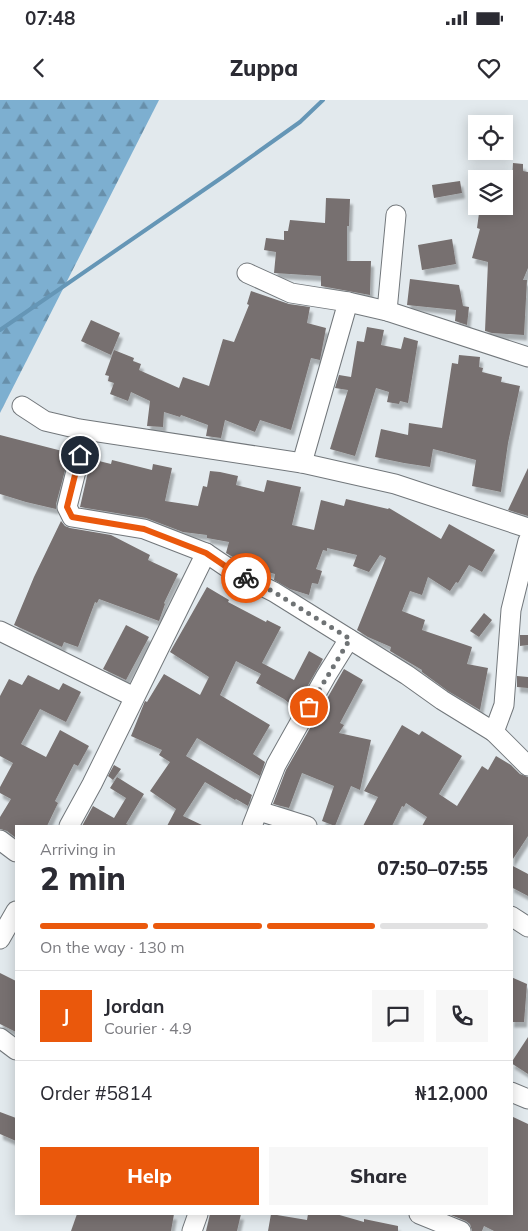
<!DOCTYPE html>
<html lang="en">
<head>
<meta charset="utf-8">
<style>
	:root { --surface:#fff; --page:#f7f7f7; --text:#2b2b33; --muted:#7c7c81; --line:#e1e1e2; --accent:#ea580c }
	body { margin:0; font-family:Mulish,sans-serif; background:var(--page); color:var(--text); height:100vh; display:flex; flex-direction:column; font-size:19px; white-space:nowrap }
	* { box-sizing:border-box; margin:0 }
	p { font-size:16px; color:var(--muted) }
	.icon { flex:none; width:28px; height:28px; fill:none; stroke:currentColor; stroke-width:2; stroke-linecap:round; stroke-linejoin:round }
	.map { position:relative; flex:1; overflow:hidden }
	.sheet { position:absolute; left:15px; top:725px; width:498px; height:390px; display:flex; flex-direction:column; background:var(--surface); border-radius:0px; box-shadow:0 2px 12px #0003 }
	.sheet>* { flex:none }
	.fabs { position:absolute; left:468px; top:15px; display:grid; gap:10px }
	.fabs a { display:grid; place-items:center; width:45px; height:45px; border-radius:0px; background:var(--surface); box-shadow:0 2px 12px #0003; font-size:25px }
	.pin { position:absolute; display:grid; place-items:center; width:42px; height:42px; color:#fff; margin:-21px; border:2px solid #fff; border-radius:50%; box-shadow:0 1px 5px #0007 }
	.courier { position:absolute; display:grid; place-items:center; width:50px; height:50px; margin:-25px; border:4px solid #ea580c; border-radius:50%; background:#fff; color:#222; box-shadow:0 1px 6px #0007 }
	.summary em { font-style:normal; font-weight:800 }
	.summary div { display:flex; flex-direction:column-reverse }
	.summary { display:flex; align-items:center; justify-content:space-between; height:85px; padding:0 25px }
	h1 { font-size:32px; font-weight:800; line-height:38px }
	.bar { display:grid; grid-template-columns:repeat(4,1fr); gap:8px 5px; align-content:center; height:60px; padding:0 25px }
	.bar i { height:6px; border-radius:4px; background:var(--line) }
	.bar .on { background:var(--accent) }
	.bar p { grid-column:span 4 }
	.line { display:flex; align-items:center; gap:12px; padding:0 25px; border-top:1px solid var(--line) }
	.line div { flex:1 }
	.round { display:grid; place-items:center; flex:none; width:52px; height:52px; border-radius:0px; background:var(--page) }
	.action { display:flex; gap:10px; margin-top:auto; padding:10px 25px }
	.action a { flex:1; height:58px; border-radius:0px; background:var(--accent); color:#fff; font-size:20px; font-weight:800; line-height:58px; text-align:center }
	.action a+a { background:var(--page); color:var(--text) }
	.status { display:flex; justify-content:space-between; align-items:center; height:35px; padding:0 25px; background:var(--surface); direction:ltr }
	.status svg { height:14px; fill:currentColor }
	header { display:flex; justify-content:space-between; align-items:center; height:65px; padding:0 25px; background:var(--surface); font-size:22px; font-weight:800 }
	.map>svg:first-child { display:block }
	.forest { fill:url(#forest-firs) }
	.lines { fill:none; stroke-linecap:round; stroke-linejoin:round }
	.stream { stroke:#6596b6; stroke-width:4 }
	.building { fill:#77706f; filter:url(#shadow) }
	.minor-casing { stroke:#72777b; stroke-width:21 }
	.minor { stroke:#fff; stroke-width:19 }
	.done { stroke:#6f7375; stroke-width:5; stroke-dasharray:0 9 }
	.route { stroke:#ea580c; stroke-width:6 }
</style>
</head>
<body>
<div class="status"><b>07:48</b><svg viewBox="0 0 49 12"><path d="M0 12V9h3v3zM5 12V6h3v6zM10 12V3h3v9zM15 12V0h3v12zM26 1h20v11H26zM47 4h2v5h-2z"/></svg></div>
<header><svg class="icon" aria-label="back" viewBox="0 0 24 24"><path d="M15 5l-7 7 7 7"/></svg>Zuppa<svg class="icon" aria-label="heart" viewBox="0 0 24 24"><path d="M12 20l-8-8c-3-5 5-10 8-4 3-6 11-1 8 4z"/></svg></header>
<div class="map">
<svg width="528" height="1131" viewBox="0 0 528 1131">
	<defs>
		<pattern id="forest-firs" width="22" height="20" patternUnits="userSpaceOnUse" patternTransform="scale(1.25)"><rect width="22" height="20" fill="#7dafd0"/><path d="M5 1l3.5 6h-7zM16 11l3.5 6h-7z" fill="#678faa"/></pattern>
		<filter id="shadow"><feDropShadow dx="3" dy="5.5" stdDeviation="1" flood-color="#0004"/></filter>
	</defs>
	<rect width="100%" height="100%" fill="#e2e9ed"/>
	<!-- forest -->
	<path class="forest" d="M0,0H159L0,313Z"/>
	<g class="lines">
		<!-- stream -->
		<path class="stream" d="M0,230L227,74L300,22L323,0"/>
	</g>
	<!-- building -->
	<g class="building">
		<path d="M513,63L523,64V71L528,72V168L523,180H527L524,235L492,233L485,231L488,162L472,158L480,129L477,128L480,106H504V82L512,84Z"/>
		<path d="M460,81L462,93L434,98L432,85Z"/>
		<path d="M326,98L350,99L349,126H347V161H371L370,195L321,186V176L274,173L276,152L264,150L266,138L284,140V131H288L290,120L325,123Z"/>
		<path d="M452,139L456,164L422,170L418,145Z"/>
		<path d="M410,179L459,185L463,206L469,207L467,225L455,221L456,210L407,205Z"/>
		<path d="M251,191L289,204L310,207L307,223L326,228L320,260L311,258L291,330L260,320L255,332L225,320L221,338L206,336L208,325L181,315L180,317L164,312L163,327L147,326L150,301L131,292L128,301L110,294L114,283L108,281L109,276L105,275L114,250L134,258L133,261L141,264L139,270L179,288L183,277L209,286L223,239L234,242L249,205L247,204Z"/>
		<path d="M91,220L120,233L111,255L81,241Z"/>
		<path d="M367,227L384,230L381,245L401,249L404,237L418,241L408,303L400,301L399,304L387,302L389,292L376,288L355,356L330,349L348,290L335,288L339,275L351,277L357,241L364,242Z"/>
		<path d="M459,255L480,257L479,267L483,268L482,272L502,277L501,282L520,286L508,343L501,392L472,386L476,360L433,349L430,367L404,363L375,357L381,329L408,335L409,323L442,328L452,263L458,264Z"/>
		<path d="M0,335L66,352L67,347L71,348L56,404V409L26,402L0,394Z"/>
		<path d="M91,359L111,364L112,360L152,370L153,364L172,368L165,401L198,406L203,386L207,387L210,371L220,372L238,376L236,385L264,392L267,380L301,387L292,425L314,430L321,400L344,406L346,399L388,409L389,408L441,439L449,424L495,450L482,472L469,465L458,483L456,482L450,491L428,477L422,495L410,491L402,511L425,520L422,530L472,547L467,564L488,568L480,610L448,591L422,572V570L390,551L391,547L368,537L357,530L386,458L380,455L369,472L353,466L357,455L327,448V451L323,450L316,469L322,471L318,484L312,483L309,495L290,489L274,480L275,474L250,467L226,453L229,442L207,438V435L183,432L146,418L80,407Z"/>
		<path d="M528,368V416L508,410Z"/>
		<path d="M61,421L65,426L70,428L111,435L150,455L148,460L178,474L164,503L165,504L159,521L99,499L97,503L95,502L78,547L64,542L62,547L14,525L34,477Z"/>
		<path d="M207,487L229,500L228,502L266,522L267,520L281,527L262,563L294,580L309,551L323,559L295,608L284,599L256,583L261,574L236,561L220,595L270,625L253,654L265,662L260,676L197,638L186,656L252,695L248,706L236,699L235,700L205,682L183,716L204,726H167L176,709L150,691L170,662L159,655L162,650L131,636L145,601L147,602L164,574L200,595L209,577L170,552Z"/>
		<path d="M484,513L492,520L479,537L470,531Z"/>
		<path d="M126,525L149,537L126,580L103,569Z"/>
		<path d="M520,535H528V545L520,546Z"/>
		<path d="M344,569L363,580L340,623L344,625L339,633L371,640L360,690L351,686L335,726L322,721L334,686L302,673L289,708L273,704L286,670Z"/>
		<path d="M28,575L59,590L63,583L81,592L66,622L40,609L21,644L46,657L60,630L89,646L78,666L74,664L55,701L58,703L47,726H16V738L7,731L0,729V717L11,699L0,693V687L13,663L0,656V596L9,579L22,585Z"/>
		<path d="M517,576L528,577V588L517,587Z"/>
		<path d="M402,625L419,635L422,631L462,656L439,694L457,706L482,666L488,670L496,656L511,665L520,674L528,677V736L511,762V726H422L427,717L406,703L404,707L402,706L392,726H363L378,697L364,691Z"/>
		<path d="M114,665L121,669L113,680L108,676Z"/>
		<path d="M117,677L144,694L126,724L131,726H82L93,706L114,718L126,698L110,688Z"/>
		<path d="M511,765L528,774V796L511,787Z"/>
		<path d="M0,873L16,881V932L0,924Z"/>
		<path d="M511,877L527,884L524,922H511Z"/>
		<path d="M528,937V974L511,963Z"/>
		<path d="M0,1012L16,1018V1041L0,1034Z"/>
		<path d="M511,1016L528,1024V1131H494L484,1126L482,1131H472L470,1124L466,1121L448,1114H511Z"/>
		<path d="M77,1114H174L171,1131H71Z"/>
		<path d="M210,1114H241L237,1131H206Z"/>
		<path d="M271,1114L307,1120L308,1114H336L364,1122V1119L398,1126V1131H268Z"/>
	</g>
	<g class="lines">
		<defs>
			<g id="minor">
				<path d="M247,173L291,193L348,202L387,211L528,257"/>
				<path d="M387,211L396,115"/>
				<path d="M22,306L45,321L79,329L302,363L395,384L528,428"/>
				<path d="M80,355L67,407L72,417L144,429L206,453L234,472L274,492L407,575L442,600L494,632L528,666"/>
				<path d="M302,363L348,202"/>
				<path d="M0,531L134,597"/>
				<path d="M494,632L504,605L511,510L528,441"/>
				<path d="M259,711L307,726"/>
				<path d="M69,726L92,684L206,453"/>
				<path d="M252,726L276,665L326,576L349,539"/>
				<path d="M0,740L16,752"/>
				<path d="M511,816L528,827"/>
				<path d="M0,839L16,811"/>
				<path d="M0,938L16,950"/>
				<path d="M511,992L528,999"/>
				<path d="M419,1114L461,1131"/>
				<path d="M192,1131L198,1114"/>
			</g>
		</defs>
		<!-- minor casing -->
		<use href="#minor" class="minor-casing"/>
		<!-- minor -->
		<use href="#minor" class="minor"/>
	</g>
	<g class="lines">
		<!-- done -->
		<path class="done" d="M246,478L274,492L350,539L309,607"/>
		<!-- route -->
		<path class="route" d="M80,355L67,407L72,417L144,429L206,453L234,472L246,478"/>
	</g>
</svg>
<div class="fabs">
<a><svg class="icon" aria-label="locate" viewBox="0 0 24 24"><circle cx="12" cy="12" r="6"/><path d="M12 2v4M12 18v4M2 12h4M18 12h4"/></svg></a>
<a><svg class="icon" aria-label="layers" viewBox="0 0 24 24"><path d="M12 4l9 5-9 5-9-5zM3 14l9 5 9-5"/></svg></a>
</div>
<div class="pin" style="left:309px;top:607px;background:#ea580c"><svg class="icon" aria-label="bag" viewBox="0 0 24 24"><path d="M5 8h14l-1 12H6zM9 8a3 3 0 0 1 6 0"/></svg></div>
<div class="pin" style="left:80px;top:355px;background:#1f2937"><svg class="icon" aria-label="home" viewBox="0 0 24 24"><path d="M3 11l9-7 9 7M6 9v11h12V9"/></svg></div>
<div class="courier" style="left:246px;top:478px"><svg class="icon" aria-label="bike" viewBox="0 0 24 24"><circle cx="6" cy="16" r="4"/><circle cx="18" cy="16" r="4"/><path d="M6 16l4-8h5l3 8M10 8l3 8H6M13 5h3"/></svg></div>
<section class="sheet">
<div class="summary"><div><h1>2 min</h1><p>Arriving in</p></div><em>07:50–07:55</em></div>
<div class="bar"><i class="on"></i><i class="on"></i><i class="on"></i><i></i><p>On the way · 130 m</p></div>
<div class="line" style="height:90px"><b class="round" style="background:var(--accent);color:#fff">J</b><div><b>Jordan</b><p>Courier · 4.9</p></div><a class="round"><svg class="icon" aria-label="chat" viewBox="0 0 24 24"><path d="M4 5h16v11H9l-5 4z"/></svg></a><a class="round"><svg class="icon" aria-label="phone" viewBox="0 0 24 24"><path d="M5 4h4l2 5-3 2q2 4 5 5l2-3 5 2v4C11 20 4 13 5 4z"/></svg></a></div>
<div class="line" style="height:65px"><div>Order #5814</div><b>₦12,000</b></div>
<div class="action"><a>Help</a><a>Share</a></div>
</section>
</div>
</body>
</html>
